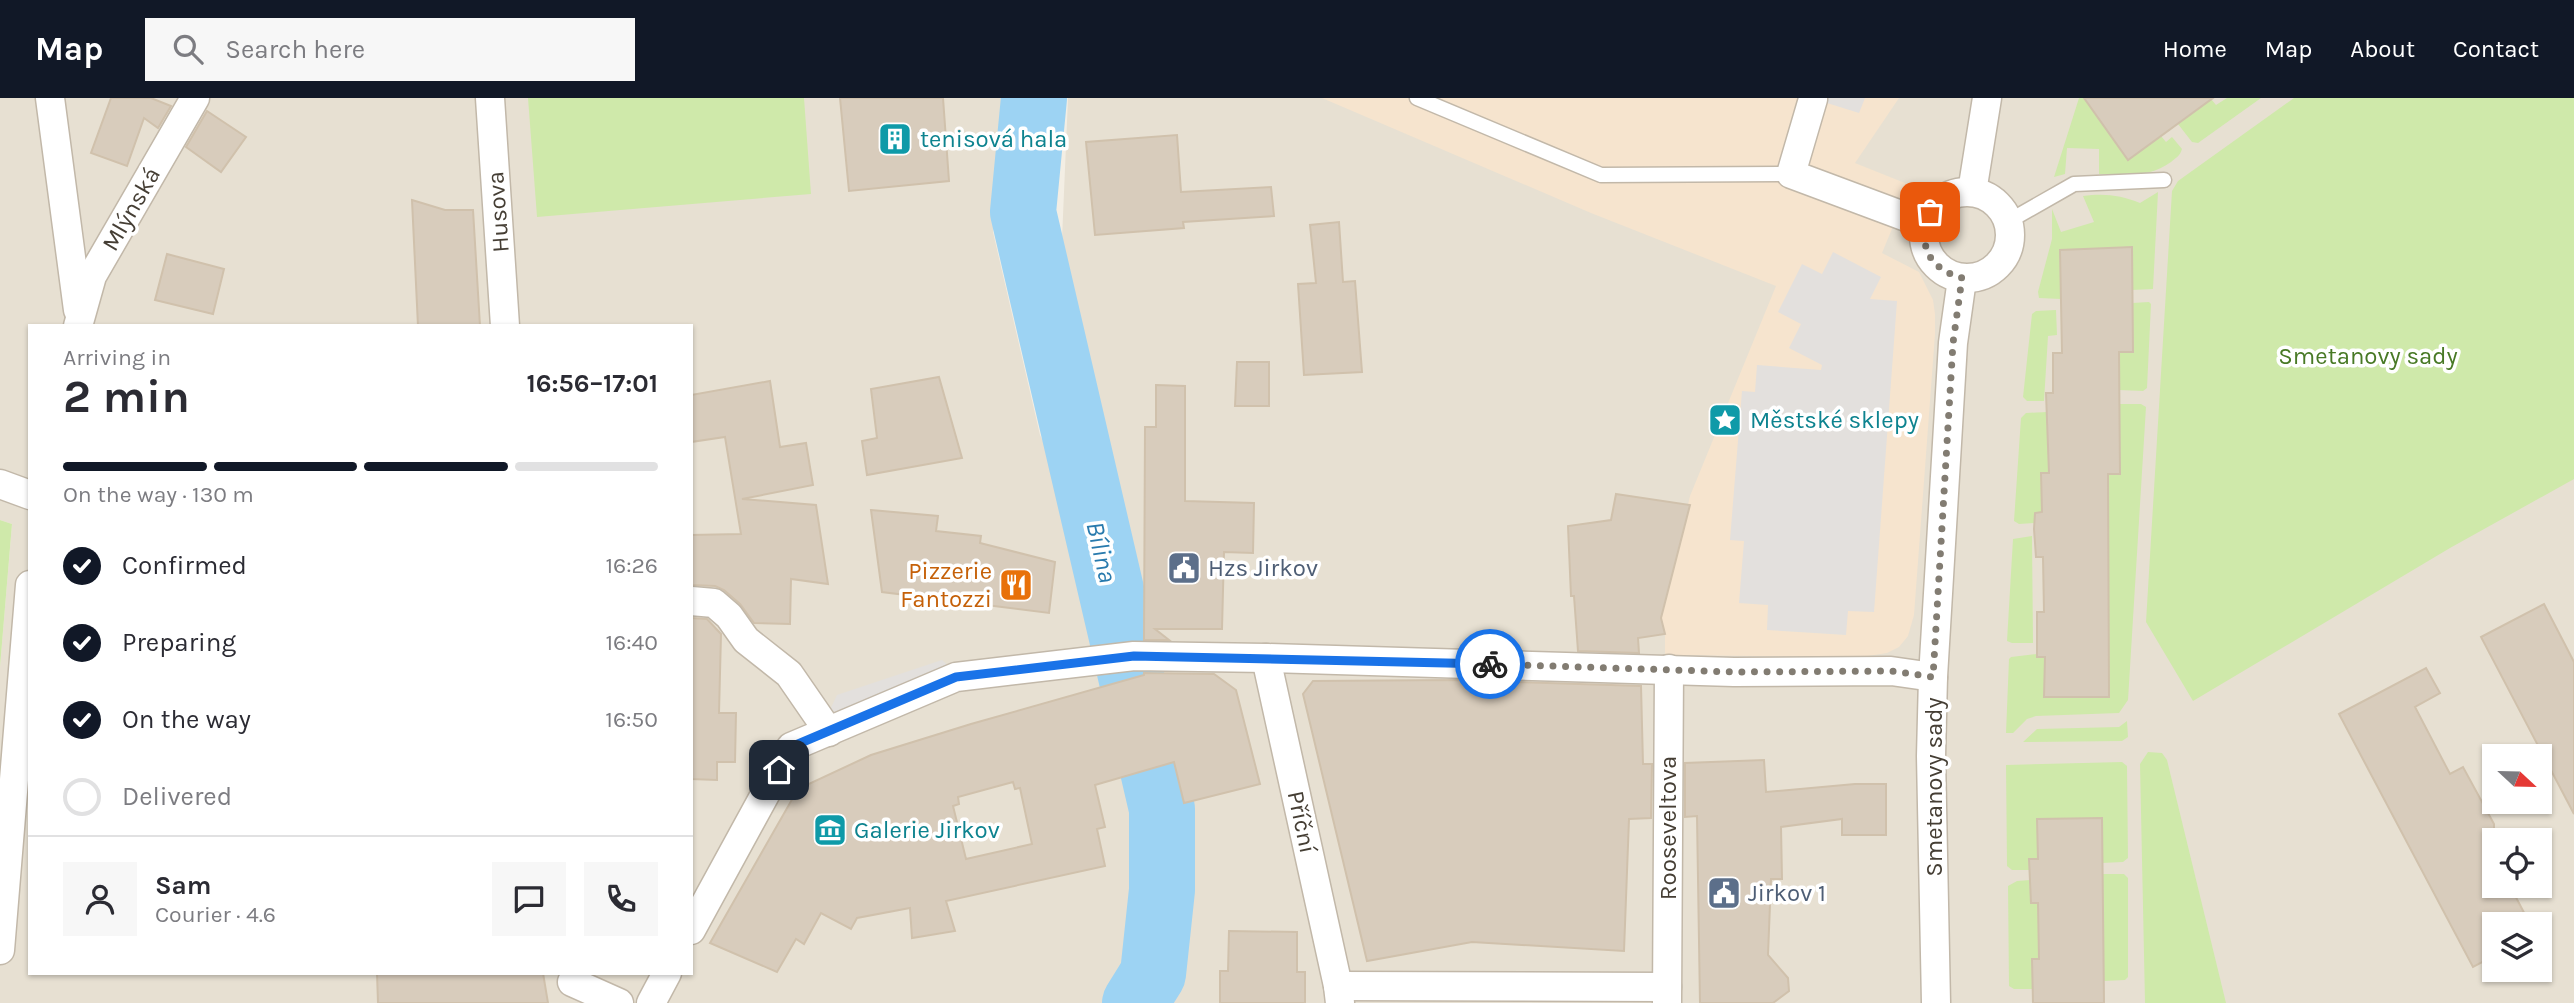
<!DOCTYPE html>
<html lang="en">
<head>
<meta charset="utf-8">
<style>
	:root { --surface:#fff; --page:#f7f7f7; --text:#2b2b33; --muted:#7c7c81; --line:#e1e1e2; --accent:#111827 }
	body { margin:0; font-family:Karla,sans-serif; background:var(--page); color:var(--text); height:100vh; display:flex; flex-direction:column; font-size:26px; white-space:nowrap }
	* { box-sizing:border-box; margin:0 }
	p { font-size:23px; color:var(--muted) }
	.icon { flex:none; width:38px; height:38px; fill:none; stroke:currentColor; stroke-width:2; stroke-linecap:round; stroke-linejoin:round }
	.map { position:relative; flex:1; overflow:hidden }
	.details { position:absolute; left:28px; top:226px; width:665px; height:651px; display:flex; flex-direction:column; background:var(--surface); border-radius:0px; box-shadow:0 2px 5px #0004 }
	.details>* { flex:none }
	.needle { width:46px; rotate:112deg }
	.fabs { position:absolute; left:2482px; top:646px; display:grid; gap:14px }
	.fabs a { display:grid; place-items:center; width:70px; height:70px; border-radius:0px; background:var(--surface); box-shadow:0 2px 5px #0004; font-size:35px }
	.pin { position:absolute; display:grid; place-items:center; width:60px; height:60px; color:#fff; margin:-30px; border-radius:14px; box-shadow:0 4px 10px #0006 }
	.courier { position:absolute; display:grid; place-items:center; width:70px; height:70px; margin:-35px; border:5px solid #1a73e8; border-radius:50%; background:#fff; color:#222; box-shadow:0 2px 9px #0007 }
	.overview em { font-style:normal; font-weight:700 }
	.overview div { display:flex; flex-direction:column-reverse }
	.overview { display:flex; align-items:center; justify-content:space-between; height:119px; padding:0 35px }
	h1 { font-size:46px; font-weight:700; line-height:52px }
	.bar { display:grid; grid-template-columns:repeat(4,1fr); gap:10px 7px; align-content:center; height:84px; padding:0 35px }
	.bar i { height:9px; border-radius:5px; background:var(--line) }
	.bar .current { background:var(--accent) }
	.bar p { grid-column:span 4 }
	.line { display:flex; align-items:center; gap:18px; padding:0 35px; border-top:2px solid var(--line) }
	.line div { flex:1 }
	.round { display:grid; place-items:center; flex:none; width:74px; height:74px; border-radius:0px; background:var(--page) }
	ol { padding:0 35px; list-style:none }
	li { display:flex; align-items:center; gap:21px; height:77px }
	li p { margin-inline-start:auto }
	li .icon { padding:7px; border-radius:50%; background:var(--accent); color:#fff; stroke-width:4 }
	li:last-child { color:var(--muted) }
	li i { width:38px; height:38px; border:4px solid var(--line); border-radius:50% }
	header { display:flex; align-items:center; gap:42px; box-sizing:border-box; height:98px; padding:0 35px; background:var(--accent); color:#fff }
	header strong { font-size:33px }
	nav { display:flex; gap:38px; margin-inline-start:auto; font-size:24px }
	.search { width:490px; height:63px; background:var(--page); display:flex; align-items:center; gap:18px; box-sizing:border-box; padding:0 24px; border-radius:0px; color:var(--muted); font-size:26px }
	.map>svg:first-child { display:block }
	.residential { fill:#e7e0d2; fill-rule:evenodd }
	.commercial { fill:#f6e4ce }
	.green { fill:#cfe9aa }
	.parking { fill:#e3e0dd }
	.lines { fill:none; stroke-linecap:round; stroke-linejoin:round }
	.river { stroke:#9dd3f3; stroke-width:66 }
	.building { fill:#d8ccbc; stroke:#d0c1ac; stroke-width:2; fill-rule:evenodd }
	.lane-casing { stroke:#c2b8a9; stroke-width:17 }
	.street-casing { stroke:#c2b8a9; stroke-width:31 }
	.lane { stroke:#fff; stroke-width:14 }
	.street { stroke:#fff; stroke-width:28 }
	.done { stroke:#827c72; stroke-width:7; stroke-dasharray:0 12.6 }
	.route { stroke:#1a73e8; stroke-width:9 }
	.labels { text-anchor:middle; stroke-width:7; stroke-linejoin:round; paint-order:stroke }
	.culture-label { font-size:24px; fill:#0d838f; stroke:#fff; text-anchor:start }
	.street-label { font-size:24px; fill:#453e34; stroke:#fff }
	.park-label { font-size:24px; fill:#487925; stroke:#fff }
	.service-label { font-size:24px; fill:#4e5e75; stroke:#fff; text-anchor:start }
	.food-label { font-size:24px; fill:#c56008; stroke:#fff; text-anchor:end }
	.water-label { font-size:26px; font-style:italic; fill:#287aad; stroke:#fff }
</style>
</head>
<body>
<header>
<strong>Map</strong>
<div class="search"><svg class="icon" aria-label="search" viewBox="0 0 24 24"><circle cx="10" cy="10" r="6"/><path d="M15 15l6 6"/></svg>Search here</div>
<nav><a>Home</a><a>Map</a><a>About</a><a>Contact</a></nav>
</header>
<div class="map">
<svg width="2574" height="905" viewBox="0 0 2574 905">
	<rect width="100%" height="100%" fill="#f3eee4"/>
	<!-- residential -->
	<g class="residential">
		<path d="M0,0H1004L993,134L1040,337L1056,369L1098,533L1115,585L1150,734L1144,784L1125,882L1112,905H0V569L12,426L0,422ZM30,228H691V875H30Z"/>
		<path d="M1068,0H2574V905H1158L1165,899L1184,839L1189,778L1184,705L1144,532L1094,360L1093,326L1062,141ZM2494,658H2539V704H2494ZM2494,742H2539V788H2494ZM2494,826H2539V872H2494Z"/>
	</g>
	<!-- commercial -->
	<path class="commercial" d="M1322,0H1899L1855,65L1910,87L1882,155L1919,174L1933,202L1935,216V236L1914,517L1908,538L1899,549L1887,555L1862,559L1665,557V536L1661,520L1690,398L1776,188L1591,115Z"/>
	<!-- green -->
	<g class="green">
		<path d="M528,0H804L811,96L537,119Z"/>
		<path d="M2079,0H2090L2086,3L2128,62L2161,38L2166,44L2172,39L2182,51C2180,58 2177,59 2171,64C2149,80 2126,77 2099,76V51L2067,50L2065,76L2054,79Z"/>
		<path d="M2227,0H2261L2198,45L2192,44L2178,26L2211,1L2216,7Z"/>
		<path d="M2294,0H2574V381L2450,450L2193,603L2146,524L2172,93L2178,83Z"/>
		<path d="M2158,94L2153,191L2132,192L2131,149L2060,152L2061,201L2039,200L2038,194L2052,141V111L2061,134L2094,124L2083,98C2104,95 2121,97 2140,105Z"/>
		<path d="M2149,204L2151,206L2147,290L2143,293L2119,292V254L2133,253L2132,205Z"/>
		<path d="M2056,212L2057,237L2048,238L2044,303H2027L2023,299L2032,216L2036,213Z"/>
		<path d="M2120,306H2141L2146,309L2128,602L2119,615L2036,618L2027,621L2013,635H2006L2009,561L2011,559L2037,556L2045,559L2044,599H2109L2108,376H2120Z"/>
		<path d="M2047,314L2049,375H2041L2042,414L2034,415L2035,425L2019,426L2014,423L2021,320L2026,315Z"/>
		<path d="M0,422L12,426L0,569Z"/>
		<path d="M2032,438L2033,545H2012L2007,543L2013,441Z"/>
		<path d="M2127,623L2128,639L2122,643L2023,644L2037,631L2119,629Z"/>
		<path d="M2148,654L2162,655L2167,662L2226,905H2145L2140,666Z"/>
		<path d="M2122,664L2127,668L2128,760L2123,764L2102,765L2101,720L2037,721L2038,761H2030L2029,772H2012L2007,768L2006,667Z"/>
		<path d="M2102,776H2124L2128,780V879L2125,882L2104,883Z"/>
		<path d="M2030,782L2031,805H2038L2039,861H2032V891H2014L2009,888L2008,788L2017,783Z"/>
	</g>
	<!-- parking -->
	<g class="parking">
		<path d="M1811,0H1865L1859,15Z"/>
		<path d="M1833,154L1881,179L1870,201L1897,203L1874,514L1848,513L1846,537L1767,532L1768,507L1739,505L1744,443L1730,442L1742,293L1755,294L1757,267L1821,272L1822,267L1789,250L1801,226L1778,214L1802,166L1822,176Z"/>
		<path d="M942,562L951,570L906,591L828,616L837,597Z"/>
	</g>
	<g class="lines">
		<!-- river -->
		<path class="river" d="M1034,0L1023,114L1162,711V792L1153,876L1135,905"/>
	</g>
	<!-- building -->
	<g class="building">
		<path d="M111,0H151L171,8L158,30L144,20L127,68L91,55Z"/>
		<path d="M840,0H943L949,83L849,93Z"/>
		<path d="M2084,0H2213L2128,62Z"/>
		<path d="M207,13L246,39L221,74L186,49Z"/>
		<path d="M1177,37L1181,94L1271,89L1274,118L1183,124L1184,130L1095,137L1086,44Z"/>
		<path d="M412,102L445,112H473L480,228H418Z"/>
		<path d="M1339,124L1343,184L1355,183L1362,274L1304,277L1298,186L1316,185L1310,127Z"/>
		<path d="M2132,149L2133,254H2119L2120,376H2108L2109,599H2044L2045,559H2037V514H2044L2043,459H2036L2034,431L2035,415L2042,414L2041,375H2049L2046,295H2053V255H2062L2060,152Z"/>
		<path d="M167,156L224,171L213,216L155,202Z"/>
		<path d="M1237,264H1269V308H1235Z"/>
		<path d="M939,279L962,360L867,377L862,343L877,340L871,291Z"/>
		<path d="M770,283L780,349L806,345L813,387L742,401L816,407L828,486L791,481L790,526L754,525L740,506L724,492L715,488L691,487V437L741,436L725,339L691,344V297Z"/>
		<path d="M1156,287L1185,288V403L1254,405L1253,455L1224,454L1222,531H1155L1169,542H1144L1145,329H1156Z"/>
		<path d="M1616,396L1690,407L1661,520L1665,536L1638,540L1639,555L1578,553L1574,498H1571L1568,428L1611,422Z"/>
		<path d="M871,412L938,418L936,433L981,438L980,445L1055,464L1049,515L882,494Z"/>
		<path d="M2544,506L2574,564V716L2481,539Z"/>
		<path d="M691,520L707,521L721,536L719,615H736L735,664H717V682L691,681Z"/>
		<path d="M2426,570L2440,595L2415,609L2450,676L2463,669L2494,726V788H2510L2530,826H2494V858L2473,869L2339,616Z"/>
		<path d="M1144,575L1214,576L1236,592L1260,686L1184,705L1174,664L1095,687L1105,729L1097,731L1105,768L946,803L955,833L912,840L910,810L857,820L851,831L821,815L804,846L796,841L777,874L710,845L798,691L871,657L971,626L1144,577ZM1013,684L1015,691L1020,690L1032,746L966,761L953,708L959,706L958,699Z"/>
		<path d="M1455,582L1641,588L1643,666H1652L1651,720L1629,721L1624,853L1472,844L1367,863L1303,596L1313,583Z"/>
		<path d="M1764,662L1766,694L1855,686H1886V737H1842V721L1781,729L1782,781H1771L1768,857L1788,880L1789,893L1773,905H1700L1697,718L1685,719V665Z"/>
		<path d="M2102,720L2104,905H2033L2032,861H2039L2038,805H2031L2029,761H2038L2037,721Z"/>
		<path d="M1229,833L1297,834V874H1305V905H1220V873H1228Z"/>
		<path d="M377,875H543L548,905H378Z"/>
	</g>
	<g class="lines">
		<defs>
			<g id="lane">
				<path d="M1417,0L1601,77L1791,76"/>
				<path d="M2009,123L2074,86L2164,82"/>
			</g>
			<g id="street">
				<path d="M50,0L78,212"/>
				<path d="M490,0L505,228"/>
				<path d="M1813,1L1791,76L1925,126"/>
				<circle cx="1967" cy="137" r="43"/>
				<path d="M1972,94L1987,0"/>
				<path d="M78,228L92,178L195,0"/>
				<path d="M0,386L30,397"/>
				<path d="M691,503L714,505L729,518L746,542L789,576L829,634"/>
				<path d="M1266,560L1338,888L1340,905"/>
				<path d="M691,832L791,649L956,579L1134,558L1266,560L1734,574L1891,573L1933,579"/>
				<path d="M0,852L30,487"/>
				<path d="M572,884L619,905"/>
				<path d="M1338,888L1667,889"/>
				<path d="M651,905L667,875"/>
				<path d="M1667,905L1669,571"/>
				<path d="M1936,905L1931,658L1933,579L1953,245L1962,181"/>
			</g>
		</defs>
		<!-- lane casing -->
		<use href="#lane" class="lane-casing"/>
		<!-- street casing -->
		<use href="#street" class="street-casing"/>
		<!-- lane -->
		<use href="#lane" class="lane"/>
		<!-- street -->
		<use href="#street" class="street"/>
	</g>
	<g class="lines">
		<!-- done -->
		<path class="done" d="M1490,566L1734,574L1891,573L1933,579L1953,245L1962,180C1928,170 1917,147 1930,114"/>
		<!-- route -->
		<path class="route" d="M779,672L791,649L956,579L1134,558L1490,566"/>
	</g>
	<!-- icons -->
	<defs>
		<symbol id="building-square" viewBox="-11 -11 22 22"><rect x="-9" y="-9" width="18" height="18" rx="4" fill="#0f9aa8" stroke="#fff"/><path d="M-4-6H4V6H1V3H-1V6H-4ZM-2.5-4.3h1.7v1.8h-1.7ZM.8-4.3h1.7v1.8H.8ZM-2.5-1h1.7V.8h-1.7ZM.8-1h1.7V.8H.8Z" fill="#fff"/></symbol>
		<symbol id="sight-square" viewBox="-11 -11 22 22"><rect x="-9" y="-9" width="18" height="18" rx="4" fill="#0f9aa8" stroke="#fff"/><path d="M0-6L1.8-2.2L6-1.7L2.9 1.2L3.7 5.4L0 3.3L-3.7 5.4L-2.9 1.2L-6-1.7L-1.8-2.2Z" fill="#fff"/></symbol>
		<symbol id="civic-square" viewBox="-11 -11 22 22"><rect x="-9" y="-9" width="18" height="18" rx="4" fill="#5c6f8a" stroke="#fff"/><path d="M-.6-6.5H3V-4.5H.6V-3L4-1V1h2V6H-6V1h2V-1L-.6-3ZM-1.2 2.5V6h2.4V2.5Z" fill="#fff"/></symbol>
		<symbol id="restaurant-square" viewBox="-11 -11 22 22"><rect x="-9" y="-9" width="18" height="18" rx="4" fill="#e8710a" stroke="#fff"/><path d="M-5-6h1v4h1v-4h1v4h1v-4h1v5L-1.5 .5V6h-2V.5L-5-1ZM5-6V6H3V1.5H1.5Q1.5-4 5-6Z" fill="#fff"/></symbol>
		<symbol id="museum-square" viewBox="-11 -11 22 22"><rect x="-9" y="-9" width="18" height="18" rx="4" fill="#0f9aa8" stroke="#fff"/><path d="M0-6L6-3V-2H-6V-3ZM-5-1h2V3h-2ZM-1-1h2V3h-2ZM3-1h2V3H3ZM-6 4H6V6H-6Z" fill="#fff"/></symbol>
	</defs>
	<g fill-rule="evenodd">
		<use href="#building-square" x="876" y="22" width="38" height="38"/>
		<use href="#sight-square" x="1706" y="303" width="38" height="38"/>
		<use href="#civic-square" x="1165" y="451" width="38" height="38"/>
		<use href="#restaurant-square" x="997" y="468" width="38" height="38"/>
		<use href="#museum-square" x="811" y="713" width="38" height="38"/>
		<use href="#civic-square" x="1705" y="776" width="38" height="38"/>
	</g>
	<g class="labels">
		<!-- culture labels -->
		<g class="culture-label">
			<text x="920" y="49">tenisová hala</text>
			<text x="1750" y="330">Městské sklepy</text>
			<text x="854" y="740">Galerie Jirkov</text>
		</g>
		<!-- street labels -->
		<g class="street-label">
			<text transform="translate(131 111) rotate(-60)" y="8">Mlýnská</text>
			<text transform="translate(498 114) rotate(-94)" y="8">Husova</text>
			<text transform="translate(1934 689) rotate(-90)" y="8">Smetanovy sady</text>
			<text transform="translate(1302 724) rotate(78)" y="8">Příční</text>
			<text transform="translate(1668 730) rotate(-90)" y="8">Rooseveltova</text>
		</g>
		<!-- park labels -->
		<g class="park-label">
			<text x="2368" y="266">Smetanovy sady</text>
		</g>
		<!-- service labels -->
		<g class="service-label">
			<text x="1208" y="478">Hzs Jirkov</text>
			<text x="1748" y="803">Jirkov 1</text>
		</g>
		<!-- food labels -->
		<g class="food-label">
			<text x="992" y="481">Pizzerie<tspan x="992" dy="28">Fantozzi</tspan></text>
		</g>
		<!-- water labels -->
		<g class="water-label">
			<text transform="translate(1102 454) rotate(77)" y="9">Bílina</text>
		</g>
	</g>
</svg>
<div class="fabs">
<a><svg class="needle" viewBox="-14 -14 28 28"><path d="M0-13l5 13h-10z" fill="#e53935"/><path d="M0 13l5-13h-10z" fill="#7c7c81"/></svg></a>
<a><svg class="icon" aria-label="locate" viewBox="0 0 24 24"><circle cx="12" cy="12" r="6"/><path d="M12 2v4M12 18v4M2 12h4M18 12h4"/></svg></a>
<a><svg class="icon" aria-label="layers" viewBox="0 0 24 24"><path d="M12 4l9 5-9 5-9-5zM3 14l9 5 9-5"/></svg></a>
</div>
<div class="pin" style="left:1930px;top:114px;background:#ea580c"><svg class="icon" aria-label="bag" viewBox="0 0 24 24"><path d="M5 8h14l-1 12H6zM9 8a3 3 0 0 1 6 0"/></svg></div>
<div class="pin" style="left:779px;top:672px;background:#1f2937"><svg class="icon" aria-label="home" viewBox="0 0 24 24"><path d="M3 11l9-7 9 7M6 9v11h12V9"/></svg></div>
<div class="courier" style="left:1490px;top:566px"><svg class="icon" aria-label="bike" viewBox="0 0 24 24"><circle cx="6" cy="16" r="4"/><circle cx="18" cy="16" r="4"/><path d="M6 16l4-8h5l3 8M10 8l3 8H6M13 5h3"/></svg></div>
<section class="details">
<div class="overview"><div><h1>2 min</h1><p>Arriving in</p></div><em>16:56–17:01</em></div>
<div class="bar"><i class="current"></i><i class="current"></i><i class="current"></i><i></i><p>On the way · 130 m</p></div>
<ol>
<li><svg class="icon" aria-label="check" viewBox="0 0 24 24"><path d="M5 12l5 5 9-10"/></svg>Confirmed<p>16:26</p></li>
<li><svg class="icon" aria-label="check" viewBox="0 0 24 24"><path d="M5 12l5 5 9-10"/></svg>Preparing<p>16:40</p></li>
<li><svg class="icon" aria-label="check" viewBox="0 0 24 24"><path d="M5 12l5 5 9-10"/></svg>On the way<p>16:50</p></li>
<li><i></i>Delivered</li>
</ol>
<div class="line" style="height:126px"><a class="round"><svg class="icon" aria-label="person" viewBox="0 0 24 24"><circle cx="12" cy="8" r="4"/><path d="M4 21q1-7 8-7t8 7"/></svg></a><div><b>Sam</b><p>Courier · 4.6</p></div><a class="round"><svg class="icon" aria-label="chat" viewBox="0 0 24 24"><path d="M4 5h16v11H9l-5 4z"/></svg></a><a class="round"><svg class="icon" aria-label="phone" viewBox="0 0 24 24"><path d="M5 4h4l2 5-3 2q2 4 5 5l2-3 5 2v4C11 20 4 13 5 4z"/></svg></a></div>
</section>
</div>
</body>
</html>
